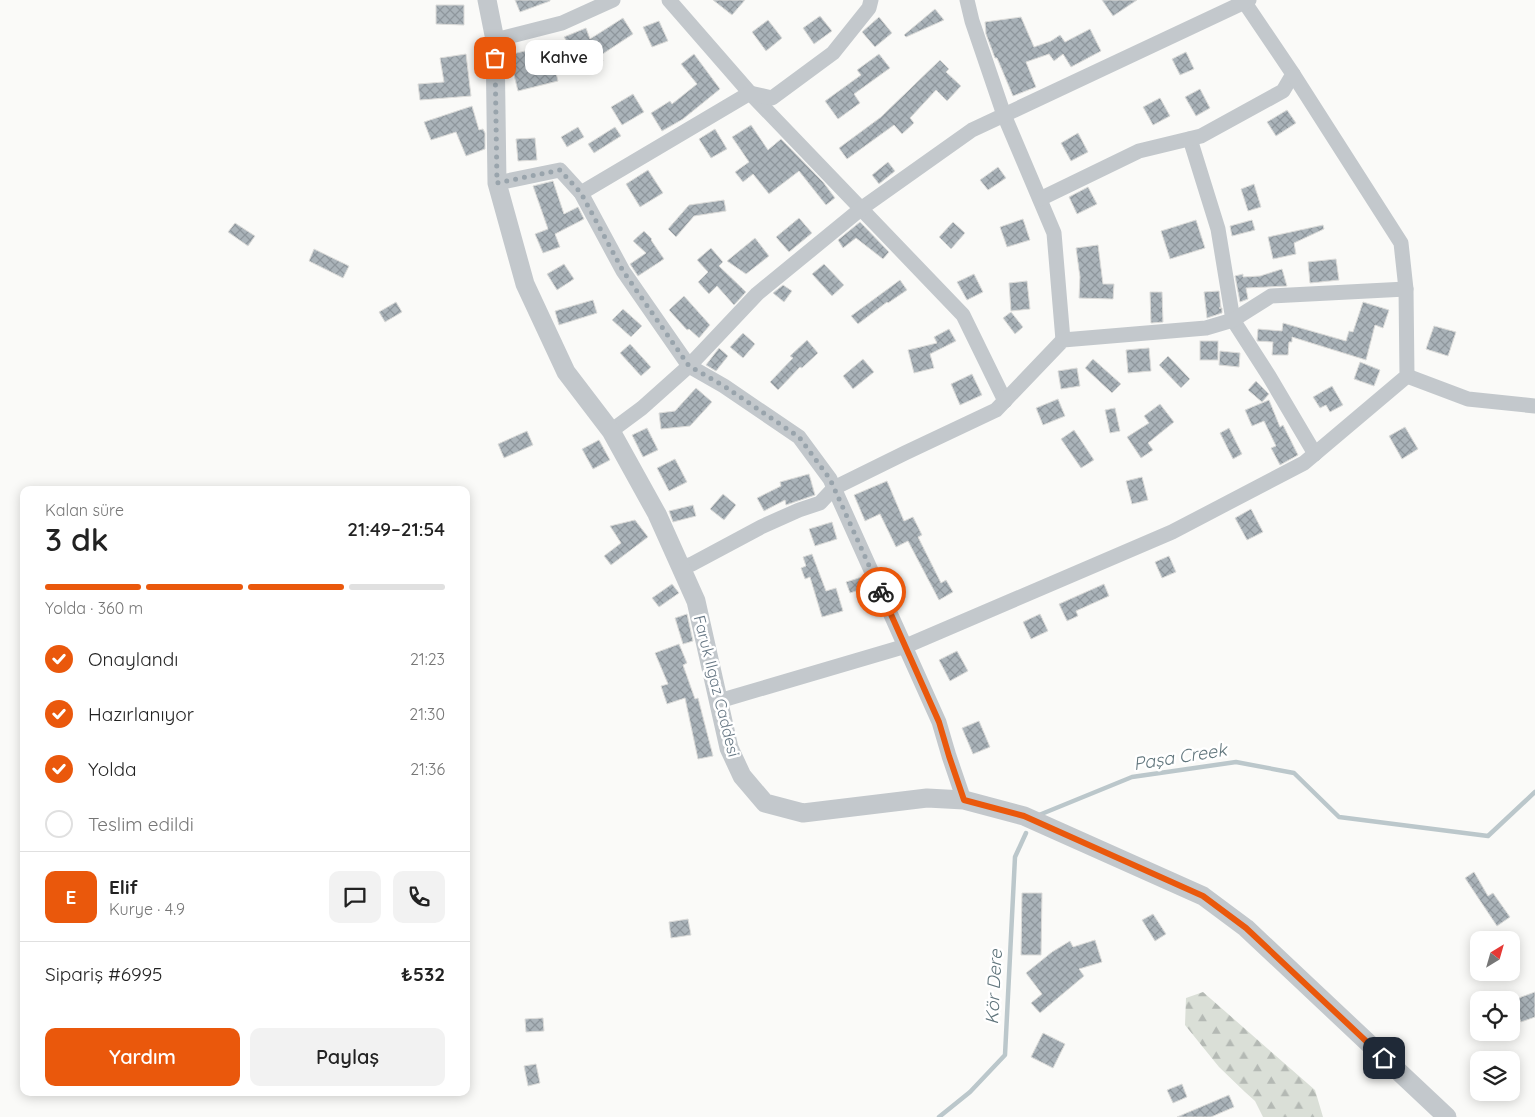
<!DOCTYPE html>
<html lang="tr">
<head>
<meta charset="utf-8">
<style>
	:root { --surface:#fff; --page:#f2f2f2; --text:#222; --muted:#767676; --line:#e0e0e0; --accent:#ea580c }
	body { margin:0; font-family:Quicksand,sans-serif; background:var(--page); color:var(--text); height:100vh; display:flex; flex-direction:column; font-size:19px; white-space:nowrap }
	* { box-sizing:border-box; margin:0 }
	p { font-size:16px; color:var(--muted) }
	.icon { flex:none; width:28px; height:28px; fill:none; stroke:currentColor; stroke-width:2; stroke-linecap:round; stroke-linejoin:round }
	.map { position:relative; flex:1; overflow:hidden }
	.drawer { position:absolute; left:20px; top:486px; width:450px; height:610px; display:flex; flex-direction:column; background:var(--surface); border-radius:10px; box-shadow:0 2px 12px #0003 }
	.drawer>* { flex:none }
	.needle { width:32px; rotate:37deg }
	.controls { position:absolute; left:1470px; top:931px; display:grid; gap:10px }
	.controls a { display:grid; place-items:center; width:50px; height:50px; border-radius:10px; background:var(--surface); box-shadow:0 2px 12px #0003; font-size:25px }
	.pin { position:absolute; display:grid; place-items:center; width:42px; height:42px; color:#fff; margin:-21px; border-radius:10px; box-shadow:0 2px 8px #0006 }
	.courier { position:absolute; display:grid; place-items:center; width:50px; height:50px; margin:-25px; border:4px solid #ea580c; border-radius:50%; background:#fff; color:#222; box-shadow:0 1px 6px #0007 }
	.bubble { position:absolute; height:35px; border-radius:10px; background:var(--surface); box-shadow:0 2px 12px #0003; font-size:16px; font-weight:600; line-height:35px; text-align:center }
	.headline em { font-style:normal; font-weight:600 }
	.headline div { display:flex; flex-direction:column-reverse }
	.headline { display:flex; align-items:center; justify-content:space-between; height:85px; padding:0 25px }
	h1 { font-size:32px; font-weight:600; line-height:38px }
	.bar { display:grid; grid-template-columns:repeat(4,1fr); gap:8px 5px; align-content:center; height:60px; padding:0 25px }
	.bar i { height:6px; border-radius:4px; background:var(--line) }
	.bar .on { background:var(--accent) }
	.bar p { grid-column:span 4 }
	.line { display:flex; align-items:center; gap:12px; padding:0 25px; border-top:1px solid var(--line) }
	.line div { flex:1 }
	.round { display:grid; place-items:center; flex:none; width:52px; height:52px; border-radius:10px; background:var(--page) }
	ol { padding:0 25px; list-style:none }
	li { display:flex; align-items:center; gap:15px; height:55px }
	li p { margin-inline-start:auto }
	li .icon { padding:5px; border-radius:50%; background:var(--accent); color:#fff; stroke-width:4 }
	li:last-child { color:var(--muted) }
	li i { width:28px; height:28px; border:2px solid var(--line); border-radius:50% }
	.cta { display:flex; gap:10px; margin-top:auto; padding:10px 25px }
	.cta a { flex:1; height:58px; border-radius:10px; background:var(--accent); color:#fff; font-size:20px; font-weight:600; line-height:58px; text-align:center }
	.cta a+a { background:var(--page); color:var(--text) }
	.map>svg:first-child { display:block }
	.forest { fill:url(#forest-firs) }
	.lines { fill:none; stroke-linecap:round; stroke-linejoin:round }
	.stream { stroke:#bbc7cb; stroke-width:4.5 }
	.building { fill:url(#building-cross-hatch); stroke:#dcdcda }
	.minor { stroke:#c3c8cc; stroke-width:15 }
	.tertiary { stroke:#c3c8cc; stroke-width:19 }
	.done { stroke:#99a4ac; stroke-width:5; stroke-dasharray:0 9 }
	.route { stroke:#ea580c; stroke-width:6 }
	.labels { text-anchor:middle; stroke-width:5; stroke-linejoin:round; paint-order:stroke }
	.street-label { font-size:16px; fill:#657683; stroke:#fff }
	.water-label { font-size:18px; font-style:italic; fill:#60757c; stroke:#fff }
</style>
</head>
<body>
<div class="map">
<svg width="1535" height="1117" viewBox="0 0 1535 1117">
	<defs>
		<pattern id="forest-firs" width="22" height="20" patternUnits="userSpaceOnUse" patternTransform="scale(1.25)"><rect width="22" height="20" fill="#dadfd7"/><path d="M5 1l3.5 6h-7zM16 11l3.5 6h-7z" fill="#b4b9b4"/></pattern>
		<pattern id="building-cross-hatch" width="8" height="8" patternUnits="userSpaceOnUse" patternTransform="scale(1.25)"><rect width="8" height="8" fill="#aab3b9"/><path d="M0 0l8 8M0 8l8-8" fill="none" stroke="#8e969c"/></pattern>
	</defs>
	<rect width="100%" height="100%" fill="#fafaf8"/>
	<!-- forest -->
	<path class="forest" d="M1203,992L1315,1090L1323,1117H1263L1255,1101L1245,1092L1219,1067L1185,1025L1186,998Z"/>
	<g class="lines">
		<!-- stream -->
		<g class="stream">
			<path d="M1039,815L1132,777L1236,762L1294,773L1339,817L1488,836L1535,792"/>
			<path d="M939,1117L970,1092L1005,1055L1015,857L1026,833"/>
		</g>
	</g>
	<!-- building -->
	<g class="building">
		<path d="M515,0H550V1L520,12Z"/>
		<path d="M713,0H745L732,15Z"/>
		<path d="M1102,0H1137L1113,16Z"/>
		<path d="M436,5H464V25L436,24Z"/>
		<path d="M935,9L944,20L906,37L904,35Z"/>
		<path d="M820,16L832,31L814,44L803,28Z"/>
		<path d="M879,17L892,33L875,47L862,32Z"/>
		<path d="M1021,17L1034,47L1051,41L1060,35L1065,42L1090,29L1101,51L1071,67L1063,54L1054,61L1049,54L1026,62L1036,87L1013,96L997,58H995L986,34L985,22Z"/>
		<path d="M623,18L633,34L601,55L603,61L576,72L564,41L566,40L564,37L586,28L590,39Z"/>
		<path d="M768,20L782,38L766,51L752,32Z"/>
		<path d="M659,21L668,41L652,47L643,27Z"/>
		<path d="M549,45L558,81L518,91L509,55Z"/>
		<path d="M1186,52L1194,69L1180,75L1172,59Z"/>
		<path d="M466,54L471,96L420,100L418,84L444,82L440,58Z"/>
		<path d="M694,54L720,89L683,119L662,131L651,113L670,101L672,104L697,84L681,64Z"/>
		<path d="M879,54L890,68L854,94L860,103L838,119L825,101L861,75L857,70Z"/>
		<path d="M940,60L949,69L946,72L961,86L947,101L936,90L910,118L914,123L902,134L894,125L847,159L839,148L881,117Z"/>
		<path d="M1200,89L1210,108L1196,116L1185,97Z"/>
		<path d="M633,94L644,112L622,125L611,107Z"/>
		<path d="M1160,98L1170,116L1153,125L1143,107Z"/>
		<path d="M472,106L479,130L483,129L485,133V149L466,156L456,132L431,140L424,122Z"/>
		<path d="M1287,110L1296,123L1276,136L1267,122Z"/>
		<path d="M751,125L768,150L781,139L823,182L835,198L826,205L799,171L769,194L753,174L743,182L735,172L749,162L732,137Z"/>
		<path d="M578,127L584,137L567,147L561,137Z"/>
		<path d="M615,127L621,136L594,153L588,144Z"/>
		<path d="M715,129L727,149L711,158L699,139Z"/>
		<path d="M1078,133L1088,152L1071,161L1061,143Z"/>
		<path d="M535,138L537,160L518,161L516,139Z"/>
		<path d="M888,162L895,171L879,184L872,175Z"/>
		<path d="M998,167L1006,178L988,190L980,180Z"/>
		<path d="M648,170L663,193L640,207L626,184Z"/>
		<path d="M553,181L564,214L578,207L584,219L555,234L560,247L543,253L535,234L548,229L533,186Z"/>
		<path d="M1254,184L1261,207L1248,211L1241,189Z"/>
		<path d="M1088,187L1097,204L1077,214L1069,197Z"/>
		<path d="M724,200L726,211L694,216L676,237L668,229L689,205Z"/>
		<path d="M799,218L812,233L789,252L776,237Z"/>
		<path d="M1023,219L1030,240L1007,247L1000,227Z"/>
		<path d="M1196,220L1205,248L1170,259L1161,231Z"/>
		<path d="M1252,220L1255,230L1232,236L1230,226Z"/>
		<path d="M860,222L889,252L883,259L856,238L843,248L838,240Z"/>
		<path d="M953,222L965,233L951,249L939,237Z"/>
		<path d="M235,223L255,236L248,246L228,232Z"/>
		<path d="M1323,225L1324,229L1294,243L1296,254L1273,259L1268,237Z"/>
		<path d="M644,231L652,239L651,240L664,259L638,276L630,264L646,253L633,241Z"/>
		<path d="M755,238L769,256L746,274L727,261Z"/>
		<path d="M1098,245L1103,284H1114L1113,299L1079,298L1080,277L1076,248Z"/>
		<path d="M711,248L723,262L719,266L746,292L734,305L717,286L709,294L698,282L708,272L697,260Z"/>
		<path d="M314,249L349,266L343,278L309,261Z"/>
		<path d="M1336,259L1339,280L1310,283L1308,262Z"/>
		<path d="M564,264L574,279L557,290L547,274Z"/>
		<path d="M824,264L844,285L832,296L812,274Z"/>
		<path d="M1282,269L1287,286L1246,288L1248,299L1240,302L1235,276L1243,274V277L1260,276Z"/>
		<path d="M974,274L983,292L967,300L957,282Z"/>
		<path d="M900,280L907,290L888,303L887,302L858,324L851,316Z"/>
		<path d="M1027,281L1030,309L1011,311L1009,283Z"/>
		<path d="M783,285L792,291L784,302L773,293Z"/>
		<path d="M1219,291L1221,308H1219H1222V313L1207,318L1204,292Z"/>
		<path d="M1150,292H1162L1163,322L1151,323Z"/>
		<path d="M684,296L710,325L699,338L689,329L687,330L669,310Z"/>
		<path d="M593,300L597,313L559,325L555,311Z"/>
		<path d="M396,302L402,312L385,322L379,312Z"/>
		<path d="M1363,302L1389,310L1383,328L1375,325L1366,360L1292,337V342H1289L1288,355H1272L1273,342L1257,341L1258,329L1282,331L1283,323L1346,341L1349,331L1353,332Z"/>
		<path d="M623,309L642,326L631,337L612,320Z"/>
		<path d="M1011,312L1023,327L1015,334L1003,318Z"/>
		<path d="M1434,326L1456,332L1448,356L1426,349Z"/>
		<path d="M949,329L956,341L930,354L934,368L914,373L908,350L937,343L934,337Z"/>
		<path d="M743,333L755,344L743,358L730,347Z"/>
		<path d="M807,340L818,353L802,368L800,367L778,390L770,382L793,358L790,356Z"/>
		<rect x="1200" y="341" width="18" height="19"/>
		<path d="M630,344L651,367L641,376L620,353Z"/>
		<path d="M719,348L728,356L716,371L706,365Z"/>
		<path d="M1149,348L1151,371L1128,373L1126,350Z"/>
		<path d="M1220,351L1240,353L1239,367L1219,365Z"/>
		<path d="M1168,356L1190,379L1181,388L1159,365Z"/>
		<path d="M863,359L874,372L853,389L843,376Z"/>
		<path d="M1093,359L1121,384L1112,393L1085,368Z"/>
		<path d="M1360,362L1380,370L1374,386L1354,379Z"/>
		<path d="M1077,368L1080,386L1061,389L1058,371Z"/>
		<path d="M972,374L982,395L960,405L951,384Z"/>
		<path d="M1256,381L1269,394L1262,402L1248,390Z"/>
		<path d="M1332,386L1343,405L1330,412L1326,405L1320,408L1313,397Z"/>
		<path d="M696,388L712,402L690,426L661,429L659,413L675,411Z"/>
		<path d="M1058,399L1065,416L1043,425L1036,408Z"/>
		<path d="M1269,400L1280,427L1283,425L1298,455L1280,465L1271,448L1276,446L1264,421L1252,426L1245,410Z"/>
		<path d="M1160,404L1174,422L1148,443L1153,450L1141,458L1127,437L1149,423L1144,416Z"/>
		<path d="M1115,408L1120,431L1110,433L1105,410Z"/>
		<path d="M1405,427L1418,449L1402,459L1389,436Z"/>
		<path d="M647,428L658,450L643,457L632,435Z"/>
		<path d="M1229,428L1242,454L1233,459L1220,433Z"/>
		<path d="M1074,430L1094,460L1081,468L1061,439Z"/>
		<path d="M527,431L533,445L504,458L498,444Z"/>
		<path d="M599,440L610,460L593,469L582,449Z"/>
		<path d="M675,459L687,482L669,491L657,468Z"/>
		<path d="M809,474L815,495L786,505L785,500L764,511L757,498L781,486L780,482Z"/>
		<path d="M1142,477L1148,500L1132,504L1126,481Z"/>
		<path d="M887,481L904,521L913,517L922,535L918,537L941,583L946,580L953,592L939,600L908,541L896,547L880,514L865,521L854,495Z"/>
		<path d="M723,494L736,505L724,520L710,509Z"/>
		<path d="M693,505L696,516L673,522L669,511Z"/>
		<path d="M1251,509L1263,532L1247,540L1235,518Z"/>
		<path d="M635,520L648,537L611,565L604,556L621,543L610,526Z"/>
		<path d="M832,522L837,539L815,546L809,529Z"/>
		<path d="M812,554L826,591L836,588L843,611L822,617L810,577L805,579L801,568L806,566L803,557Z"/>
		<path d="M1169,556L1176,572L1162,578L1155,562Z"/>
		<path d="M862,577L865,588L850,593L846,582Z"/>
		<path d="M672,584L679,593L659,607L652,598Z"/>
		<path d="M1104,584L1109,596L1076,611L1078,616L1067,621L1059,604Z"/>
		<path d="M687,614L693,641L683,644L675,618Z"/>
		<path d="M1040,614L1048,631L1031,639L1023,622Z"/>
		<path d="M679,644L687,663L683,665L695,699L698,698L713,756L698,759L685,698L667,704L661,686L668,684L655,653Z"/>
		<path d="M957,651L968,671L950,681L939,660Z"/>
		<path d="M979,721L990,747L973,754L962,728Z"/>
		<path d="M1474,872L1488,896L1493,893L1510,917L1497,926L1465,878Z"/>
		<path d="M1022,893H1042L1041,955H1021Z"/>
		<path d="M1153,914L1166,934L1155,941L1142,920Z"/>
		<path d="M688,919L691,935L671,938L669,922Z"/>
		<path d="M1095,940L1102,962L1079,969L1084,976L1040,1013L1031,1003L1042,994L1026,973L1052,952L1070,941L1073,947Z"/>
		<path d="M1535,992V1017L1521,1022L1513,1000Z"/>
		<path d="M543,1018L544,1031L526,1032L525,1019Z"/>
		<path d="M1043,1033L1065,1044L1053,1068L1031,1057Z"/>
		<path d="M536,1064L540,1083L528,1086L524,1066Z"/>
		<path d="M1182,1084L1187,1097L1173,1103L1167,1090Z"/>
		<path d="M1229,1095L1234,1107L1211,1117H1177Z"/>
	</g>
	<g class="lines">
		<!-- minor -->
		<g class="minor">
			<path d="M669,0L750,93L963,315L1005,401"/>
			<path d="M967,0L972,21L1004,115L1054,233L1063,340"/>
			<path d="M495,40L562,23L613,0"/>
			<path d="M1190,139L1218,229L1233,320L1269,376L1315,454"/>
			<path d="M497,183L560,170L581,193L623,271L689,366L724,386L799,437L830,479L939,722L949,756L964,800"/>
			<path d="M581,193L750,93L772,98L833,53L869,8L871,0"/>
			<path d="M1040,199L1139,151L1201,136L1283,91L1293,74L1243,0"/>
			<path d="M1407,376L1468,399L1535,406"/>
			<path d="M611,431L642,408L689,366L757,294L862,208L972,130L1249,0"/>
			<path d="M681,568L692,564L761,527L799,510L820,503L834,488L905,453L996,410L1063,340L1206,328L1233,320L1271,296L1406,289"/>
			<path d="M719,701L906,646L1172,532L1304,463L1407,376L1406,289L1401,243L1293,74"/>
		</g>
		<!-- tertiary -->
		<path class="tertiary" d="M487,0L495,40L497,183L525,284L566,372L611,431L657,514L696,601L729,748L742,776L765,803L803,813L927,798L964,800L1024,816L1203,896L1246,928L1447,1117"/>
	</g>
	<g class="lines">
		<!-- done -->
		<path class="done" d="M495,58L497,183L560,170L581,193L623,271L689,366L724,386L799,437L830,479L881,592"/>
		<!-- route -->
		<path class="route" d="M881,592L939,722L949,756L964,800L1024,816L1203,896L1246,928L1384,1058"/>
	</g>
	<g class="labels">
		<!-- street labels -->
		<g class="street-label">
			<text transform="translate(717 686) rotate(76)" y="6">Faruk Ilgaz Caddesi</text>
		</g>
		<!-- water labels -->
		<g class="water-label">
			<text transform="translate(1180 757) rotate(-9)" y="6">Paşa Creek</text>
			<text transform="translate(994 987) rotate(-87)" y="6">Kör Dere</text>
		</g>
	</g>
</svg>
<div class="controls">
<a><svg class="needle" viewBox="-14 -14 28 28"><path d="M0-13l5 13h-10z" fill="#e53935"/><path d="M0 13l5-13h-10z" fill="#767676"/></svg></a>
<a><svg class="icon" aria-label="locate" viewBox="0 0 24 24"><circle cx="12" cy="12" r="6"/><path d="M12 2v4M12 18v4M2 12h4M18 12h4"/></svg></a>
<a><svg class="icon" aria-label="layers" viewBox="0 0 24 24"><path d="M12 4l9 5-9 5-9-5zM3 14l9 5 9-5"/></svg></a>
</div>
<div class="pin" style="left:495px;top:58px;background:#ea580c"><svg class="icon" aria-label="bag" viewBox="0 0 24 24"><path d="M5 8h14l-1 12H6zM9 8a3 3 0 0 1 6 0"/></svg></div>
<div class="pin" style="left:1384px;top:1058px;background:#1f2937"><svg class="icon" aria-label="home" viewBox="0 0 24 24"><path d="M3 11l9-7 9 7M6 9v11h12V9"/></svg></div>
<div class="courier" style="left:881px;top:592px"><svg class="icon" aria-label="bike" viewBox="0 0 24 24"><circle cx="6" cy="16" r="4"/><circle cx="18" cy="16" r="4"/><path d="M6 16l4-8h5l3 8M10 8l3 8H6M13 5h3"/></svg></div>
<div class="bubble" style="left:525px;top:40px;width:78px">Kahve</div>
<section class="drawer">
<div class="headline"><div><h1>3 dk</h1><p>Kalan süre</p></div><em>21:49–21:54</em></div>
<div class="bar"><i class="on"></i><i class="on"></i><i class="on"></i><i></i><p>Yolda · 360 m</p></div>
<ol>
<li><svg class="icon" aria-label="check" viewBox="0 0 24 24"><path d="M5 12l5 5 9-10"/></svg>Onaylandı<p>21:23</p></li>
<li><svg class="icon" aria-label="check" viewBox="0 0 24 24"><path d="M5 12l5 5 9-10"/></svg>Hazırlanıyor<p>21:30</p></li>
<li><svg class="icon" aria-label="check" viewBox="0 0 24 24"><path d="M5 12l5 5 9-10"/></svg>Yolda<p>21:36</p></li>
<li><i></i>Teslim edildi</li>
</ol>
<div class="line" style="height:90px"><b class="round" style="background:var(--accent);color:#fff">E</b><div><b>Elif</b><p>Kurye · 4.9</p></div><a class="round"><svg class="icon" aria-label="chat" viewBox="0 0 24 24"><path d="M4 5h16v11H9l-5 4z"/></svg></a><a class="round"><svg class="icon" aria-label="phone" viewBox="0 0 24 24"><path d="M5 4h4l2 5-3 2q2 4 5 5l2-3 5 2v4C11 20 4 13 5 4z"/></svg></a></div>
<div class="line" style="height:65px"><div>Sipariş #6995</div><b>₺532</b></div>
<div class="cta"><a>Yardım</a><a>Paylaş</a></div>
</section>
</div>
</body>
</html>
